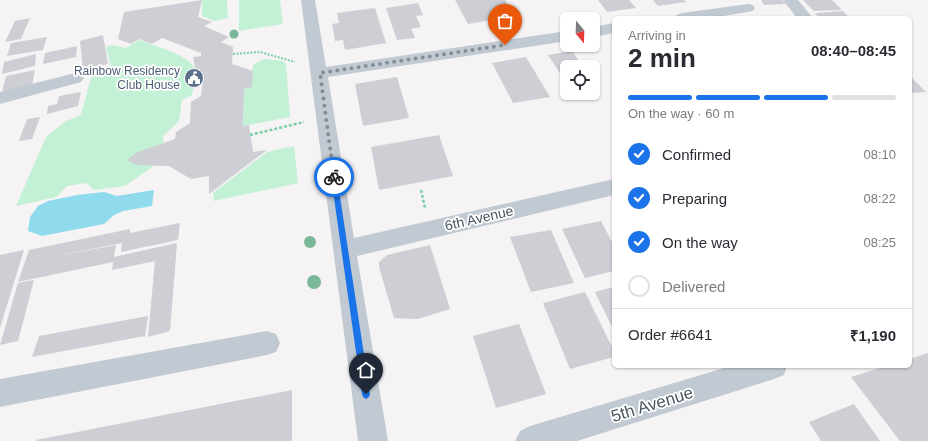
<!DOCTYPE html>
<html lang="en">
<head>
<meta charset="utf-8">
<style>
	:root { --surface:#fff; --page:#f2f2f3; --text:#2b2b33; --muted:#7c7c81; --line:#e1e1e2; --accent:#1a73e8 }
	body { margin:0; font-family:Arial,sans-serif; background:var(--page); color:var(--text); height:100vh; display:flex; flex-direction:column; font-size:15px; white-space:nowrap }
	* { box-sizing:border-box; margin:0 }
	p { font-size:13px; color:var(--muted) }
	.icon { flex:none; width:22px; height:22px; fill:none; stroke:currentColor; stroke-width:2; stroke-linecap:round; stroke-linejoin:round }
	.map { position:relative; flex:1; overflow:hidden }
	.panel { position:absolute; left:612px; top:16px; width:300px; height:352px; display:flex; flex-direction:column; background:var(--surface); border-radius:6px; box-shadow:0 1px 3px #0004 }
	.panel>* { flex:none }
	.needle { width:26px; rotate:161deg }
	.fabs { position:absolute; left:560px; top:12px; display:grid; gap:8px }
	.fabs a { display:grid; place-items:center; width:40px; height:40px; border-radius:6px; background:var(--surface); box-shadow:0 1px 3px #0004; font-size:20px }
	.pin { position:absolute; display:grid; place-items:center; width:34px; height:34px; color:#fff; margin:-41px -17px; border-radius:50% 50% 50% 0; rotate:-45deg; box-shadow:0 0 4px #0007 }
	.pin .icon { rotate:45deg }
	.courier { position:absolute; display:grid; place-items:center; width:40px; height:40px; margin:-20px; border:3px solid #1a73e8; border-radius:50%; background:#fff; color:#222; box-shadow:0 1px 5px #0007 }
	.overview em { font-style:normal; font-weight:700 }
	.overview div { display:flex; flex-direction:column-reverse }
	.overview { display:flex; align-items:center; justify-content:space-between; height:68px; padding:0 16px }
	h1 { font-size:26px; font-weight:700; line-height:30px }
	.bar { display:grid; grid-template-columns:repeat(4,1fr); gap:6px 4px; align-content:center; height:48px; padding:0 16px }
	.bar i { height:5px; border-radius:3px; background:var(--line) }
	.bar .active { background:var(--accent) }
	.bar p { grid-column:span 4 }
	.line { display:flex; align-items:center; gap:10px; padding:0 16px; border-top:1px solid var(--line) }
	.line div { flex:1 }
	ol { padding:0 16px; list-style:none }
	li { display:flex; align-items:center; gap:12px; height:44px }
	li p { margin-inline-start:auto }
	li .icon { padding:4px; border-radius:50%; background:var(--accent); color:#fff; stroke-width:4 }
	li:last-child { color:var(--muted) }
	li i { width:22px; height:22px; border:2px solid var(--line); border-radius:50% }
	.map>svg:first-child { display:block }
	.green { fill:#c3f1d5 }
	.water { fill:#90daee }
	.building { fill:#cdcfd5 }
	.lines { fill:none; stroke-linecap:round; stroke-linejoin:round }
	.path-far1 { stroke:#7ad0a6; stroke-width:2; stroke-dasharray:2 1.5; stroke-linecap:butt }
	.path { stroke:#7ad0a6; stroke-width:2.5; stroke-dasharray:3 2; stroke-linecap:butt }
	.minor { fill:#c1cad2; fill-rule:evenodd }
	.tree { fill:#7bb799 }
	.route { fill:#1a73e8 }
	.done { stroke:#868d94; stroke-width:4; stroke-dasharray:0 7.2 }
	.labels { text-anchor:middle; stroke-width:3.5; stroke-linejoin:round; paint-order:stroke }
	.far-service-label { font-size:12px; fill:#4e5e75; stroke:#fff; text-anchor:end }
	.street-label { font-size:14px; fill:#4a5661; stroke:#fff }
	.near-street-label { font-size:17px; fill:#4a5661; stroke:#fff }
</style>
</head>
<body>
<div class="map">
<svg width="928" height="441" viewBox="0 0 928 441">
	<rect width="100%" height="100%" fill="#f5f3f3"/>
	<!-- green -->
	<g class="green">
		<path d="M202,0H227L228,18L214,21L202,16Z"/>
		<path d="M239,0H280L283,24L239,31Z"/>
		<path d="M139,40C154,46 190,54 195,70C197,76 193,88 192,95L182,100L179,121L163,136L165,158L125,186L94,190L87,183L67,186L56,197L16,206L46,137L66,121L81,115L92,74L111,67L106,47L111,45L126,48Z"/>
		<path d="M264,59L283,61L286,64L290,117L243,126L244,89L252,87V69L254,64Z"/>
		<path d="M294,146L298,183L214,201L213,193L267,152Z"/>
	</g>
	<!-- water -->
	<path class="water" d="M154,190L152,206L123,211L114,215L104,224L42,236L28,231L30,217L38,206L48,201L77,195L104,192L117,196Z"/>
	<!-- building -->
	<g class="building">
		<path d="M202,0L198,17L212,22L204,26L229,37L221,42L233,47L232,64L253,71L252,87L244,89L243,126L249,125L253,152L267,150L209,194V176L191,179L169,166L137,165L127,160L138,152L175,139L176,132L190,123L191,102L201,96L203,80L199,78V73L196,74L193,57L201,56V53L162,38L152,44L139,39L131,44L118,39L124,12Z"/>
		<path d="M455,0H505L515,16L468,24Z"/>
		<path d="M598,0H629L636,8L607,12Z"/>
		<path d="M653,0H684L686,2L658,6Z"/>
		<path d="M761,0H782L786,4L764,5Z"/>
		<path d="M803,0H832L842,10L814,11Z"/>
		<path d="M418,3L423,15L416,16L421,27L411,29L415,38L397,40L386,8Z"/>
		<path d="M375,8L386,43L345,50L343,40L335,41L332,24L339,23L337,13Z"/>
		<path d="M843,11L850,18H819L815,13Z"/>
		<path d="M30,18L21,39L5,42L15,21Z"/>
		<path d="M103,35L108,64L83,70L80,41Z"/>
		<path d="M47,37L43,50L7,56L11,43Z"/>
		<path d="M77,46L76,57L43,64L45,53Z"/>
		<path d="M572,51L583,67H567V84L548,55Z"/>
		<path d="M36,54L35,66L2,74L4,62Z"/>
		<path d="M526,57L550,97L513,103L492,63Z"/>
		<path d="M35,70L32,86L2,92L6,76Z"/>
		<path d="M910,76L926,92L910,93Z"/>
		<path d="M397,77L409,118L363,126L355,84Z"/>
		<path d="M81,92L78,106L47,114L48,106L57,104L59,96Z"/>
		<path d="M40,117L32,139L19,141L27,119Z"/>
		<path d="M439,135L453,176L379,190L371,147Z"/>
		<path d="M601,221L614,246V271L585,278L562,229Z"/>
		<path d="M180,223L178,240L121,252L122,243L51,257L116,245L114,257L177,243L170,331L148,337L155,261L112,270L113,262L18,282L29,250L130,229V233Z"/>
		<path d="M551,230L574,283L531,292L510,237Z"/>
		<path d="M430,245L450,309L418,319L394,318L379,267V262L387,255Z"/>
		<path d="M24,250L0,328V255Z"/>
		<path d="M34,280L18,341L0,345L18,283Z"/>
		<path d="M614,287V331L595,292Z"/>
		<path d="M585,292L614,351V357L570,369L543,303Z"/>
		<path d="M148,316L145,336L32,357L39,336Z"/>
		<path d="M519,324L546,394L496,408L473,336Z"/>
		<path d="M928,353V441H900L851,377L886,366H910V359Z"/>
		<path d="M292,390V441H36V440Z"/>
		<path d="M854,404L880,441H821L809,422Z"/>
	</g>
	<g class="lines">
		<!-- path-far1 -->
		<path class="path-far1" d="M233,54L260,52L295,62"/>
		<!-- path -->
		<g class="path">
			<path d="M250,135L304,122"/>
			<path d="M421,190L425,208"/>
		</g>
		<!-- minor -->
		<g class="minor">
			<path d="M301,0H315L326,67L567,31V41L328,77L354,238L614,179V195L357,256L388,441H358Z"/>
			<path d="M783,0H798L813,18H797Z"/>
			<path d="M748,4L753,5L755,8L753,11L712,18H674L677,15L682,13Z"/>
			<path d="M614,23V33L593,37V27Z"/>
			<path d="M75,73L81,74L84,78L81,82L0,104V92Z"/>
			<path d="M267,331L276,334L280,343L276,352L267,355L0,407V379Z"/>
			<path d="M731,366H787L784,375L774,379L577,441H515L520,431L530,426Z"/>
		</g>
	</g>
	<!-- trees -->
	<g class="tree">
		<circle cx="234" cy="34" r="4.5"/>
		<circle cx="310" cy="242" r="6"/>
		<circle cx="314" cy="282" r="7"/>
	</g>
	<!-- route -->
	<path class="route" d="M334,174L337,177L370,394L369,397L366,399L363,397L362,394L331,177Z"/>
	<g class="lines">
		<!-- done -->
		<path class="done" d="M334,177L320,73L505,45"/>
	</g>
	<!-- icons -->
	<defs>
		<symbol id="civic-disc" viewBox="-11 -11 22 22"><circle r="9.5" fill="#5c6f8a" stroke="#fff"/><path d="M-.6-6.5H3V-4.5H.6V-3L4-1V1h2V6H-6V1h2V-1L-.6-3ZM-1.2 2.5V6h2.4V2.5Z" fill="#fff"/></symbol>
	</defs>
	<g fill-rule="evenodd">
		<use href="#civic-disc" x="183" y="67" width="22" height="22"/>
	</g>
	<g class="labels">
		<!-- far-service labels -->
		<g class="far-service-label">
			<text x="180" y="75">Rainbow Residency<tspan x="180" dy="14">Club House</tspan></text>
		</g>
		<!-- street labels -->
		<g class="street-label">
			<text transform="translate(479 218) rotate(-13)" y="5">6th Avenue</text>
		</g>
		<!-- near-street labels -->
		<g class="near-street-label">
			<text transform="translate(652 404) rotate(-17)" y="6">5th Avenue</text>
		</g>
	</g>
</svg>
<div class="fabs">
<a><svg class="needle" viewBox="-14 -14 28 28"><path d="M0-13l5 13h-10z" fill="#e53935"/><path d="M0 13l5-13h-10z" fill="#7c7c81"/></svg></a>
<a><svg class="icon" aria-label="locate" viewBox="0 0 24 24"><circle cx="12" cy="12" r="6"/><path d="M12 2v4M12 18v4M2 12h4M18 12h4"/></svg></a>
</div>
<div class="pin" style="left:505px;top:45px;background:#ea580c"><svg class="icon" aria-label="bag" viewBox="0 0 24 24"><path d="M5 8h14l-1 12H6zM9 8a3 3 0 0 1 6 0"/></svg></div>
<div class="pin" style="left:366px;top:394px;background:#1f2937"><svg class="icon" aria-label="home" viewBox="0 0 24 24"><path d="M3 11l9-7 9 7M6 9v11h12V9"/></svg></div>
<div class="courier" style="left:334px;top:177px"><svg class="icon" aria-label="bike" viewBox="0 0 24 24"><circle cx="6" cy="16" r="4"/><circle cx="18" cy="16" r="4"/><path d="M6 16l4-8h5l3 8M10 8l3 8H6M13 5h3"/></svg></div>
<section class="panel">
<div class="overview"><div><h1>2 min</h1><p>Arriving in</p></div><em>08:40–08:45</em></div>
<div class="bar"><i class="active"></i><i class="active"></i><i class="active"></i><i></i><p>On the way · 60 m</p></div>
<ol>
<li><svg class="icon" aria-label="check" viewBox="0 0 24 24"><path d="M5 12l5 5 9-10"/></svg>Confirmed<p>08:10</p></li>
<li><svg class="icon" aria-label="check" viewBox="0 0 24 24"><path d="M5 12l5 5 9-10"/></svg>Preparing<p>08:22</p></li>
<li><svg class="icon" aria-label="check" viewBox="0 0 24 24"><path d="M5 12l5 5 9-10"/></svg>On the way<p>08:25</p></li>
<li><i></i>Delivered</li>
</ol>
<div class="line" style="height:52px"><div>Order #6641</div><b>₹1,190</b></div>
</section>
</div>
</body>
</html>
